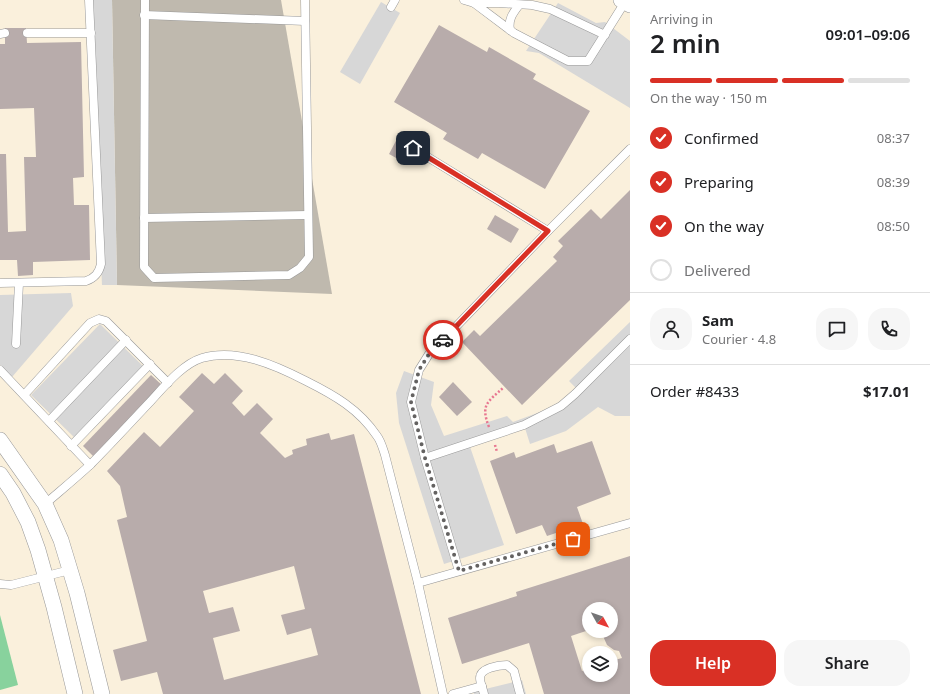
<!DOCTYPE html>
<html lang="en">
<head>
<meta charset="utf-8">
<style>
	:root { --surface:#fff; --page:#f6f6f6; --text:#202124; --muted:#757577; --line:#e0e0e0; --accent:#d93025 }
	body { margin:0; font-family:"Noto Sans",sans-serif; background:var(--page); color:var(--text); height:100vh; display:flex; flex-direction:column; font-size:15px; white-space:nowrap }
	* { box-sizing:border-box; margin:0 }
	p { font-size:13px; color:var(--muted) }
	.icon { flex:none; width:22px; height:22px; fill:none; stroke:currentColor; stroke-width:2; stroke-linecap:round; stroke-linejoin:round }
	.map { position:relative; flex:1; overflow:hidden }
	.details { display:flex; flex-direction:column; background:var(--surface); width:300px }
	.details>* { flex:none }
	.needle { width:26px; rotate:130deg }
	.buttons { position:absolute; left:582px; top:602px; display:grid; gap:8px }
	.buttons a { display:grid; place-items:center; width:36px; height:36px; border-radius:50%; background:var(--surface); box-shadow:0 2px 6px #0003; font-size:20px }
	.pin { position:absolute; display:grid; place-items:center; width:34px; height:34px; color:#fff; margin:-17px; border-radius:8px; box-shadow:0 2px 6px #0006 }
	.courier { position:absolute; display:grid; place-items:center; width:40px; height:40px; margin:-20px; border:3px solid #d93025; border-radius:50%; background:#fff; color:#222; box-shadow:0 1px 5px #0007 }
	.headline em { font-style:normal; font-weight:600 }
	.headline div { display:flex; flex-direction:column-reverse }
	.headline { display:flex; align-items:center; justify-content:space-between; height:68px; padding:0 20px }
	h1 { font-size:26px; font-weight:600; line-height:30px }
	.bar { display:grid; grid-template-columns:repeat(4,1fr); gap:6px 4px; align-content:center; height:48px; padding:0 20px }
	.bar i { height:5px; border-radius:3px; background:var(--line) }
	.bar .active { background:var(--accent) }
	.bar p { grid-column:span 4 }
	.line { display:flex; align-items:center; gap:10px; padding:0 20px; border-top:1px solid var(--line) }
	.line div { flex:1 }
	.round { display:grid; place-items:center; flex:none; width:42px; height:42px; border-radius:16px; background:var(--page) }
	ol { padding:0 20px; list-style:none }
	li { display:flex; align-items:center; gap:12px; height:44px }
	li p { margin-inline-start:auto }
	li .icon { padding:4px; border-radius:50%; background:var(--accent); color:#fff; stroke-width:4 }
	li:last-child { color:var(--muted) }
	li i { width:22px; height:22px; border:2px solid var(--line); border-radius:50% }
	.button { display:flex; gap:8px; margin-top:auto; padding:8px 20px }
	.button a { flex:1; height:46px; border-radius:16px; background:var(--accent); color:#fff; font-size:16px; font-weight:600; line-height:46px; text-align:center }
	.button a+a { background:var(--page); color:var(--text) }
	main { display:flex; flex:1; min-height:0 }
	.map>svg:first-child { display:block }
	.education { fill:#faf0dc; fill-rule:evenodd }
	.construction { fill:#bfb9ae }
	.pitch { fill:#88d29d }
	.parking { fill:#d7d7d7 }
	.building { fill:#b8acab; fill-rule:evenodd }
	.lines { fill:none; stroke-linecap:round; stroke-linejoin:round }
	.lane-casing { stroke:#989898; stroke-width:9 }
	.street-casing { stroke:#989898; stroke-width:16 }
	.path { stroke:#e87690; stroke-width:2.5; stroke-dasharray:2 2; stroke-linecap:butt }
	.lane { stroke:#fff; stroke-width:8 }
	.street { stroke:#fff; stroke-width:15 }
	.done { stroke:#646261; stroke-width:4; stroke-dasharray:0 7.2 }
	.route { stroke:#d93025; stroke-width:5 }
</style>
</head>
<body>
<main>
<div class="map">
<svg width="630" height="694" viewBox="0 0 630 694">
	<rect width="100%" height="100%" fill="#ebe5e2"/>
	<!-- education -->
	<path class="education" d="M0,0H630V694H0ZM589,609H611V631H589ZM589,653H611V675H589Z"/>
	<!-- construction -->
	<path class="construction" d="M112,0H281L332,294L117,285Z"/>
	<!-- pitch -->
	<path class="pitch" d="M0,615L18,685L0,690Z"/>
	<!-- parking -->
	<g class="parking">
		<path d="M90,0H112L117,285H102Z"/>
		<path d="M381,2L400,13L360,84L340,72Z"/>
		<path d="M558,3L596,23L605,22L630,41V108L539,53L526,51Z"/>
		<path d="M71,293L73,306L12,377L0,365V295Z"/>
		<path d="M630,322V416H615L598,407L566,431L530,444L524,425L469,444L504,545L444,564L399,423L396,393L404,371L434,382L431,405L444,436L507,416L513,422L556,406L576,388L569,381Z"/>
		<path d="M100,324L147,370L78,441L31,395Z"/>
		<path d="M522,680L526,694H474L473,692Z"/>
	</g>
	<!-- building -->
	<g class="building">
		<path d="M439,25L487,52L489,47L536,74L533,79L590,111L545,189L482,153L478,159L443,139L447,133L394,102Z"/>
		<path d="M5,28H26L27,43L81,42L84,177L73,178L74,205H89L90,260L33,262V275L18,276L17,260H0V154H6L8,232L26,231L24,157H36L34,108L0,109V44H5Z"/>
		<path d="M397,139L406,145L398,159L389,154Z"/>
		<path d="M630,190V300L522,405L462,342L474,330L480,336L557,261L553,257L563,246L558,241L591,209L601,219Z"/>
		<path d="M495,215L519,229L511,243L487,229Z"/>
		<path d="M202,373L214,384L225,373L243,391L232,403L244,416L257,403L273,419L260,433L285,458L293,454L292,450L307,445L306,439L329,433L331,440L354,434L421,694H163L157,672L121,681L113,650L147,641L117,520L127,517L120,486L107,471L144,432L160,447L194,411L179,397ZM294,566L305,609L281,615L287,635L311,628L318,655L224,680L213,638L240,631L233,607L209,613L203,591Z"/>
		<path d="M151,375L163,386L95,458L83,446Z"/>
		<path d="M453,382L472,402L457,416L439,397Z"/>
		<path d="M592,441L611,494L577,507L583,524L547,536L542,525L516,534L490,461L514,452L516,458L554,444L557,453Z"/>
		<path d="M630,556V694H544L529,643L462,664L448,618L517,596L516,592ZM589,609H611V631H604L603,636L607,645L614,650L619,651L622,658L611,661V675H589V668L582,671L571,636L589,630Z"/>
	</g>
	<g class="lines">
		<defs>
			<g id="lane">
				<path d="M145,0L144,267L154,278L289,275L300,268L309,257L305,0"/>
				<path d="M464,0L474,3"/>
				<path d="M391,7L395,0"/>
				<path d="M144,15L305,21"/>
				<path d="M510,30C508,19 513,13 519,5"/>
				<path d="M27,33H91"/>
				<path d="M0,34L5,33"/>
				<path d="M605,35L550,9L532,5L499,3H474L514,33L568,61H588L625,2"/>
				<path d="M413,148L548,231"/>
				<path d="M144,218L308,215"/>
				<path d="M0,283L86,281C95,278 99,273 101,264L89,0"/>
				<path d="M16,344L19,283"/>
				<path d="M0,370L90,465"/>
				<path d="M24,395L90,323L99,319L106,321L168,383"/>
				<path d="M49,421L126,340"/>
				<path d="M71,446L150,364"/>
				<path d="M425,458L524,425L561,406L575,394L630,339"/>
				<path d="M45,504C60,491 76,478 91,464C111,444 130,423 149,403C163,388 182,364 202,358C237,348 275,365 306,381C334,395 359,409 377,436C381,441 383,449 385,455L418,583L443,694"/>
				<path d="M459,571L425,458L411,402L419,370L429,354L446,337L548,231L630,149"/>
				<path d="M418,583L630,523"/>
				<path d="M0,584L11,585L70,570"/>
				<path d="M453,694L482,686"/>
				<path d="M484,694C483,689 480,683 480,678C480,668 499,665 507,665L514,671L520,694"/>
			</g>
			<g id="street">
				<path d="M621,0L630,5"/>
				<path d="M0,440L45,504L61,540L77,593L102,694"/>
				<path d="M0,474L13,493L28,522L38,550L54,607L75,694"/>
			</g>
		</defs>
		<!-- lane casing -->
		<use href="#lane" class="lane-casing"/>
		<!-- street casing -->
		<use href="#street" class="street-casing"/>
		<!-- path -->
		<g class="path">
			<path d="M489,427C480,404 488,402 504,387"/>
			<path d="M495,445L497,452"/>
		</g>
		<!-- lane -->
		<use href="#lane" class="lane"/>
		<!-- street -->
		<use href="#street" class="street"/>
	</g>
	<g class="lines">
		<!-- done -->
		<path class="done" d="M443,340L429,354L419,370L411,402L425,458L459,571L573,539"/>
		<!-- route -->
		<path class="route" d="M413,148L548,231L443,340"/>
	</g>
</svg>
<div class="buttons">
<a><svg class="needle" viewBox="-14 -14 28 28"><path d="M0-13l5 13h-10z" fill="#e53935"/><path d="M0 13l5-13h-10z" fill="#757577"/></svg></a>
<a><svg class="icon" aria-label="layers" viewBox="0 0 24 24"><path d="M12 4l9 5-9 5-9-5zM3 14l9 5 9-5"/></svg></a>
</div>
<div class="pin" style="left:573px;top:539px;background:#ea580c"><svg class="icon" aria-label="bag" viewBox="0 0 24 24"><path d="M5 8h14l-1 12H6zM9 8a3 3 0 0 1 6 0"/></svg></div>
<div class="pin" style="left:413px;top:148px;background:#1f2937"><svg class="icon" aria-label="home" viewBox="0 0 24 24"><path d="M3 11l9-7 9 7M6 9v11h12V9"/></svg></div>
<div class="courier" style="left:443px;top:340px"><svg class="icon" aria-label="car" viewBox="0 0 24 24"><path d="M5 17H2v-5l4-1 3-4h7l3 4 3 1v5h-3M9 17h6M6 11h13"/><circle cx="7" cy="17" r="2"/><circle cx="17" cy="17" r="2"/></svg></div>
</div>
<section class="details">
<div class="headline"><div><h1>2 min</h1><p>Arriving in</p></div><em>09:01–09:06</em></div>
<div class="bar"><i class="active"></i><i class="active"></i><i class="active"></i><i></i><p>On the way · 150 m</p></div>
<ol>
<li><svg class="icon" aria-label="check" viewBox="0 0 24 24"><path d="M5 12l5 5 9-10"/></svg>Confirmed<p>08:37</p></li>
<li><svg class="icon" aria-label="check" viewBox="0 0 24 24"><path d="M5 12l5 5 9-10"/></svg>Preparing<p>08:39</p></li>
<li><svg class="icon" aria-label="check" viewBox="0 0 24 24"><path d="M5 12l5 5 9-10"/></svg>On the way<p>08:50</p></li>
<li><i></i>Delivered</li>
</ol>
<div class="line" style="height:72px"><a class="round"><svg class="icon" aria-label="person" viewBox="0 0 24 24"><circle cx="12" cy="8" r="4"/><path d="M4 21q1-7 8-7t8 7"/></svg></a><div><b>Sam</b><p>Courier · 4.8</p></div><a class="round"><svg class="icon" aria-label="chat" viewBox="0 0 24 24"><path d="M4 5h16v11H9l-5 4z"/></svg></a><a class="round"><svg class="icon" aria-label="phone" viewBox="0 0 24 24"><path d="M5 4h4l2 5-3 2q2 4 5 5l2-3 5 2v4C11 20 4 13 5 4z"/></svg></a></div>
<div class="line" style="height:52px"><div>Order #8433</div><b>$17.01</b></div>
<div class="button"><a>Help</a><a>Share</a></div>
</section>
</main>
</body>
</html>
